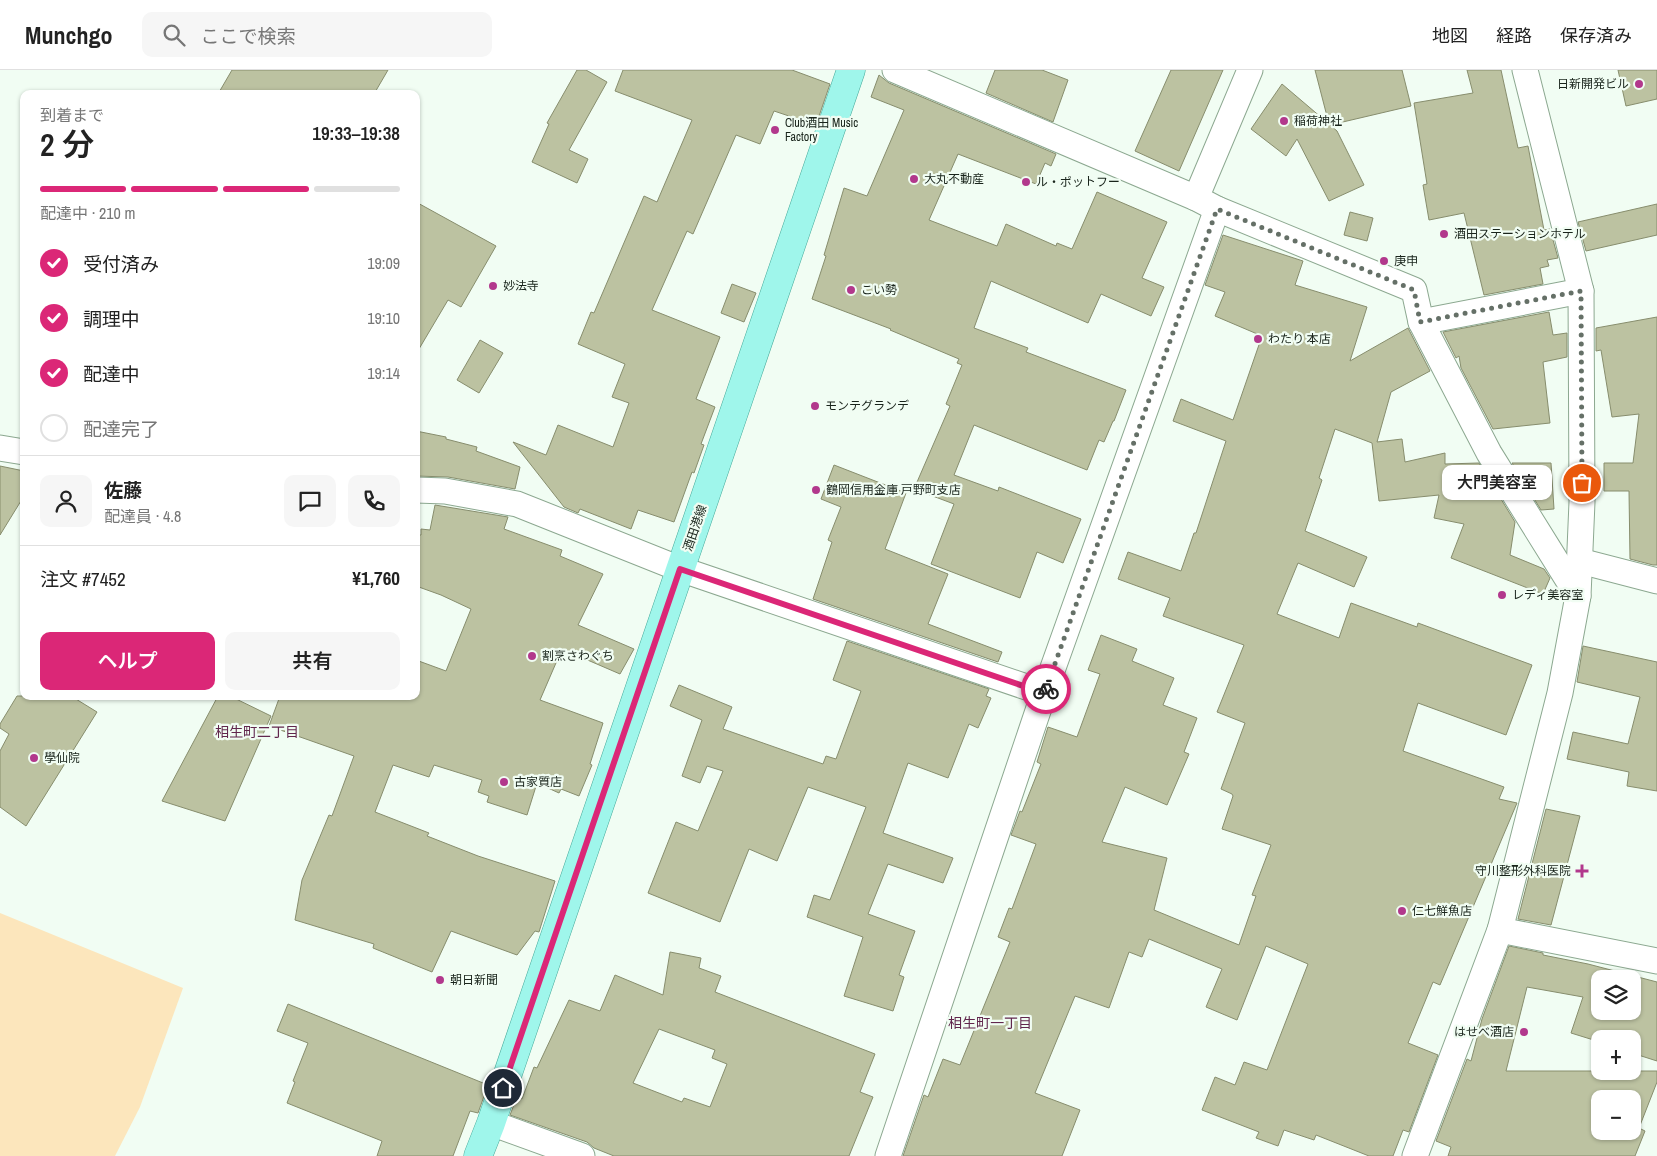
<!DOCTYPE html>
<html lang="ja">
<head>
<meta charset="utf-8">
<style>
	:root { --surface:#fff; --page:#f6f6f6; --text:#222; --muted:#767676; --line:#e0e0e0; --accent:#db2777 }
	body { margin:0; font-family:"Archivo Narrow","Noto Sans JP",sans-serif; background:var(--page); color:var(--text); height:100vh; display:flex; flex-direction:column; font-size:19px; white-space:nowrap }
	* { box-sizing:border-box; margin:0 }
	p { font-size:16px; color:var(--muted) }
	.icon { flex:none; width:28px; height:28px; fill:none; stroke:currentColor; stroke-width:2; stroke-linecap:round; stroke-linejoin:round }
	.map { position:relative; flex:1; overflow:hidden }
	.details { position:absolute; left:20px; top:20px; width:400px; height:610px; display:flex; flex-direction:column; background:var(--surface); border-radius:10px; box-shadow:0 1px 4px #0004 }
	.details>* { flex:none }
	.controls { position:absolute; left:1591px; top:900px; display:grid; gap:10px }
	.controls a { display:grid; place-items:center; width:50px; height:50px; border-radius:10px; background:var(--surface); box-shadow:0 1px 4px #0004; font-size:25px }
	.pin { position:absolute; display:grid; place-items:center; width:42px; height:42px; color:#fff; margin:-21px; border:2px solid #fff; border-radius:50%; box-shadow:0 1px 5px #0007 }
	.courier { position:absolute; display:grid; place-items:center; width:50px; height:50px; margin:-25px; border:4px solid #db2777; border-radius:50%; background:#fff; color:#222; box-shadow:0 1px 6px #0007 }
	.bubble { position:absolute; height:35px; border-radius:10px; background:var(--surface); box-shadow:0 1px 4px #0004; font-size:16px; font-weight:600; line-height:35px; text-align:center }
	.head em { font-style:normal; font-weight:600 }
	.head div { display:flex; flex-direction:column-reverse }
	.head { display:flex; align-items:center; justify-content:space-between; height:85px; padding:0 20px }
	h1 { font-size:32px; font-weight:600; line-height:38px }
	.bar { display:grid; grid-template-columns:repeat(4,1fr); gap:8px 5px; align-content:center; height:60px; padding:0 20px }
	.bar i { height:6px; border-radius:4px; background:var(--line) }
	.bar .selected { background:var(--accent) }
	.bar p { grid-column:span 4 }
	.line { display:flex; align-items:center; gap:12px; padding:0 20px; border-top:1px solid var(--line) }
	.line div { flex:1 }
	.round { display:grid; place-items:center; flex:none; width:52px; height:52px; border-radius:10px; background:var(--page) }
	ol { padding:0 20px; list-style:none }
	li { display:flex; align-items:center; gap:15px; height:55px }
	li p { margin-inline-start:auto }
	li .icon { padding:5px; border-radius:50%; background:var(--accent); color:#fff; stroke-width:4 }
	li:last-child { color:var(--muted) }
	li i { width:28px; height:28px; border:2px solid var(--line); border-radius:50% }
	.cta { display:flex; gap:10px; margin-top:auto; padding:10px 20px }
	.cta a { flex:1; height:58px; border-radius:10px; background:var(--accent); color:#fff; font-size:20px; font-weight:600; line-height:58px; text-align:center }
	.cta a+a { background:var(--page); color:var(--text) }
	header { display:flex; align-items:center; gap:30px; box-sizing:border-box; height:70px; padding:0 25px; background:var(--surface); border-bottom:1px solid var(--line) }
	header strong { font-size:24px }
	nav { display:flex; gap:28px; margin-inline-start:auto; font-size:18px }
	.search { width:350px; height:45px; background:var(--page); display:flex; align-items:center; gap:12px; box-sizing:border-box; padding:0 18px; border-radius:10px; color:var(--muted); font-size:19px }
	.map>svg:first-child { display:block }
	.green { fill:#fce6bc }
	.building { fill:#bcc2a1; stroke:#878d6d; fill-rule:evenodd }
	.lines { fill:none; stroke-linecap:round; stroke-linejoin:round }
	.minor-casing { stroke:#8ca890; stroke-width:27 }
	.primary-casing { stroke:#46a999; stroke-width:29 }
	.minor { stroke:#fff; stroke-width:25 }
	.primary { stroke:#9ff6eb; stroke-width:28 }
	.done { stroke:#657067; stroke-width:5; stroke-dasharray:0 9 }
	.route { stroke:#db2777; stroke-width:6 }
	.poi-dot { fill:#b2388c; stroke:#f1fdf3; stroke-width:2 }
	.labels { text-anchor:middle; stroke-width:4.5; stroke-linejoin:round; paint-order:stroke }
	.poi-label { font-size:12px; fill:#19241b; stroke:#f1fdf3; text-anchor:start }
	.street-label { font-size:12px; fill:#19241b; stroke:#f1fdf3 }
	.neighbourhood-label { font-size:14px; fill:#61264d; stroke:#f1fdf3 }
</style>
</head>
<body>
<header>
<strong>Munchgo</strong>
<div class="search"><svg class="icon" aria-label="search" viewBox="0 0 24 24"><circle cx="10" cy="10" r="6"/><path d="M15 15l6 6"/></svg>ここで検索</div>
<nav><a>地図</a><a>経路</a><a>保存済み</a></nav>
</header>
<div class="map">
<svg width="1657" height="1086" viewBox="0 0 1657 1086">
	<rect width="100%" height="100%" fill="#f1fdf3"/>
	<!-- green -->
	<path class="green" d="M0,843L183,918L140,1037L115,1086H0Z"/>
	<!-- building -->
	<g class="building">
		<path d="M232,0H388L374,24H218Z"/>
		<path d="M577,0H586L607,12L569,80L588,89L577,113L532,92L549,54L547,53Z"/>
		<path d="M623,0H792L830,14L816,55L774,41L760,74L736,65L693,164L687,161L652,240L720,267L696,329L715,337L701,374L704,375L694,403L692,402L674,452L638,440L631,459L580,439L578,443L564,437L513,372L546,385L558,355L613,377L629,333L612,327L625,294L578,274L591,242L594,243L644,126L657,132L692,50L615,21Z"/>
		<path d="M995,0H1042L1068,10L1053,52L986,23Z"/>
		<path d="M1171,0H1223L1179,101L1135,81Z"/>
		<path d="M1315,0H1402L1411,36L1330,55L1337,61L1364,115L1329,131L1297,69L1286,86L1251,59L1282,14L1329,54Z"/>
		<path d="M1467,0H1501L1518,78L1528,76L1544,160L1550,159L1558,188L1547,190L1549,196L1540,198L1543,214L1484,225L1464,143L1429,150L1423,115L1427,114L1414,33L1473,23Z"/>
		<path d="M1618,0H1657V29L1626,36Z"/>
		<path d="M879,5L889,13L1056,84L1051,96L1045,93L1036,114L958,84L929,150L997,176L1006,154L1056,176L1057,173L1072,179L1097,122L1167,152L1142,208L1164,217L1151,246L1101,224L1088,253L991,211L974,258L1028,278L1026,282L1126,320L1114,351H1113L1104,372L1099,370L1087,400L974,355L954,405L998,421L999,417L1081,449L1063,493L1037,482L1020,528L931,494L954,434L914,419L950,336L946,334L962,295L957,293L959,289L890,260L891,259L812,229L826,186L824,185L844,118L867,126L904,40L871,27Z"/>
		<path d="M416,132L496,176L461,237L448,230L416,284Z"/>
		<path d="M1657,134V165L1586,181L1578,152Z"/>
		<path d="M1350,142L1373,148L1367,171L1344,165Z"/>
		<path d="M1223,165L1303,191L1295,215L1367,237L1350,291L1408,258L1430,301L1391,322L1377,372L1402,369L1405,392L1445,383V394L1479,393L1515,452L1510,485L1544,499L1550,508L1543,524L1451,488L1464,454L1434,448L1439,425L1379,431L1372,373L1335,359L1319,408L1322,410L1305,461L1367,487L1354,517L1298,493L1277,544L1339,568L1351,533L1417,557L1418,553L1532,595L1506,665L1418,633L1403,681L1504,717L1499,729L1517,733L1440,915L1433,912L1408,973L1438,985L1409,1062L1403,1060L1393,1086H1369L1316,1065L1314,1070L1284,1060L1278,1076L1256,1068L1259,1062L1202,1040L1215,1007L1235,1015L1244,992L1267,1000L1308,894L1266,876L1237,950L1206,937L1222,899L1149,869L1142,887L1129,882L1109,938L1075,926L1035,1023L1080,1040L1062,1086H903L924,1025L928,1027L943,989L960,995L1010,872L998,867L1009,838L1012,839L1036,774L1011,765L1020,741L1022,742L1041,694L1037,692L1048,657L1077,667L1100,604L1088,600L1101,565L1137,579L1132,591L1174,608L1163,635L1197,648L1184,682L1189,684L1167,735L1125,717L1102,772L1167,788L1154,840L1239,875L1256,826L1252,825L1271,775L1222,759L1233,726L1232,724L1221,719L1245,653L1217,642L1244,575L1163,546L1170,528L1118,509L1128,482L1181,501L1194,463H1196L1226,371L1173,351L1181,329L1233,350L1262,266L1215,246L1225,222L1205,215Z"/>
		<path d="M732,214L756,223L744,252L721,243Z"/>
		<path d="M1549,242L1553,265L1567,263V287L1543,292L1550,353L1493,359L1461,298L1459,286L1456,288L1443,262Z"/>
		<path d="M1657,247V495H1653L1630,489L1629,421H1604V393H1633L1639,344L1612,347L1601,280L1596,281V258Z"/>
		<path d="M480,270L503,283L479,323L457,310Z"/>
		<path d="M416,361L446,367V369L477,377L476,381L520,397L515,419L448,407L416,406Z"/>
		<path d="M1512,393H1551L1554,439L1541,440Z"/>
		<path d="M834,395L906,423L885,479L948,504L928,554L1002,582L998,592L813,529L832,472L828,470L841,437L821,429Z"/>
		<path d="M0,396L24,401V426L0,465Z"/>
		<path d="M435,435L508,447L504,459L562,480L560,486L603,504L578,555L634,579L620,604L562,579L540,630L603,653L590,694L592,695L579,726L561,719L559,723L537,713L527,745L487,732L489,726L478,722L482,710L434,695L429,707L393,695L375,742L429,763L427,766L478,786L555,811L539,862L535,861L517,885L451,861L432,902L373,878L374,874L295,850L302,810L329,745L332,746L354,686L269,656L280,626H416V590L446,601L471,539L441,525L416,516V465H421V459L430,460Z"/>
		<path d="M847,571L989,619L986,626L991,628L978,658L969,654L948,708L908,693L883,763L953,788L943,813L888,794L868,844L915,861L899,905L904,907L893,941L844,926L863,867L807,847L814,825L830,830L866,737L808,717L777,791L749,779L720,852L648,823L676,752L698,761L723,701L707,696L700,713L682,706L702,650L670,636L679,615L732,637L723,659L823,694L826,686L836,689L861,621L833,610Z"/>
		<path d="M1583,576L1657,592V721L1627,716L1629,702L1567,689L1573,662L1628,674L1640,627L1577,612Z"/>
		<path d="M17,626H71L97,642L26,756L0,737V681L9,664L0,658V654Z"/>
		<path d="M218,626H230L271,646L225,751L162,731Z"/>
		<path d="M1546,739L1580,746L1551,855L1518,849Z"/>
		<path d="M1509,876L1543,883V885L1588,894L1657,912V991L1632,983V969H1600V972L1571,963L1583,927L1527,917L1506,1001H1657V1012L1639,1058L1645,1061L1635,1086H1448L1451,1077L1436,1071L1467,989L1471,991L1482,949ZM1600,909H1632V941H1600ZM1600,1029H1632V1061H1600Z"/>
		<path d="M670,882L701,888L699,898L721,906L715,922L875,984L860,1022L873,1027L849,1086H614L594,1078L587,1072L510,1045L517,1027L522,1029L534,997L537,998L569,930L600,941L615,905L663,925ZM659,959L715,980L712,988L727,994L710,1037L684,1028L682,1032L633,1013Z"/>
		<path d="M288,934L488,1015L478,1043L470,1041L453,1086H377L382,1071L287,1033L295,1012L293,1011L308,973L277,961Z"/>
	</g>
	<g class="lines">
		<defs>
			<g id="minor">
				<path d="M895,0L1196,128L1217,139L1414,220L1421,252L1581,221"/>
				<path d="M1196,128L1250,0"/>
				<path d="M1421,252L1489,383L1578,526"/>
				<path d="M0,378L24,382"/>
				<path d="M416,420L445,421L517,434L680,499L1044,623"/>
				<path d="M1580,491L1657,511"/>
				<path d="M1500,860L1657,891"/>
				<path d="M491,1053L582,1086"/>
				<path d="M888,1086L1044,623L1217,139"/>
				<path d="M1415,1086L1500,860L1560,623L1578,526L1582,432L1581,221L1525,0"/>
			</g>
			<path id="primary" d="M478,1086L491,1053L851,0"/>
		</defs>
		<!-- minor casing -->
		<use href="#minor" class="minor-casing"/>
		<!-- primary casing -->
		<use href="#primary" class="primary-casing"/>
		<!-- minor -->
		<use href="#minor" class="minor"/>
		<!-- primary -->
		<use href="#primary" class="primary"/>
	</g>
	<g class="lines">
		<!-- done -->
		<path class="done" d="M1046,619L1217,139L1414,220L1420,252L1581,221L1582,413"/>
		<!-- route -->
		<path class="route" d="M503,1018L680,499L1044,623L1046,619"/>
	</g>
	<!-- markers -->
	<g class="poi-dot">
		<circle cx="1639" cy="14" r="5"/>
		<circle cx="1284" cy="51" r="5"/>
		<circle cx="775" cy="60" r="5"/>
		<circle cx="914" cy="109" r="5"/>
		<circle cx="1026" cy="112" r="5"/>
		<circle cx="1444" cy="164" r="5"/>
		<circle cx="1384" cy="191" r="5"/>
		<circle cx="493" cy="216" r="5"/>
		<circle cx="851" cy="220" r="5"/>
		<circle cx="1258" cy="269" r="5"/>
		<circle cx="815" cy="336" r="5"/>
		<circle cx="816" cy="420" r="5"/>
		<circle cx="1502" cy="525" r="5"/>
		<circle cx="532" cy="586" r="5"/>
		<circle cx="34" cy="688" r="5"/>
		<circle cx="504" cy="712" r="5"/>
		<path d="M1579.5 793.5h5v5h5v5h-5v5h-5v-5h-5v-5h5z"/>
		<circle cx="1402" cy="841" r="5"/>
		<circle cx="440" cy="910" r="5"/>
		<circle cx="1524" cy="962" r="5"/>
	</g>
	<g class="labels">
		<!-- poi labels -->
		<g class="poi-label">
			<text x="1629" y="18" text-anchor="end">日新開発ビル</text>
			<text x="1294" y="55">稲荷神社</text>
			<text x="785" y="57">Club酒田 Music<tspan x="785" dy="14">Factory</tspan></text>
			<text x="924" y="113">大丸不動産</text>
			<text x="1036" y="116">ル・ポットフー</text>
			<text x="1454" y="168">酒田ステーションホテル</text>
			<text x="1394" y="195">庚申</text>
			<text x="503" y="220">妙法寺</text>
			<text x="861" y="224">こい勢</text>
			<text x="1268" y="273">わたり 本店</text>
			<text x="825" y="340">モンテグランデ</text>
			<text x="826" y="424">鶴岡信用金庫 戸野町支店</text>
			<text x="1512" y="529">レディ美容室</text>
			<text x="542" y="590">割烹さわぐち</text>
			<text x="44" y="692">學仙院</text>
			<text x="514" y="716">古家質店</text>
			<text x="1571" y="805" text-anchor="end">守川整形外科医院</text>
			<text x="1412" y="845">仁七鮮魚店</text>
			<text x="450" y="914">朝日新聞</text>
			<text x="1514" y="966" text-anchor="end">はせべ酒店</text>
		</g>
		<!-- street labels -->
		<g class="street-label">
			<text transform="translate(695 458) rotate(-71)" y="4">酒田港線</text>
		</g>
		<!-- neighbourhood labels -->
		<g class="neighbourhood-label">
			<text x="257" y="667">相生町二丁目</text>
			<text x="990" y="958">相生町一丁目</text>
		</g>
	</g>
</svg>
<div class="controls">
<a><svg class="icon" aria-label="layers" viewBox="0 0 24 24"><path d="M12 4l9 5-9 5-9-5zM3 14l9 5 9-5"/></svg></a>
<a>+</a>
<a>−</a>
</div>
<div class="pin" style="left:1582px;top:413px;background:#ea580c"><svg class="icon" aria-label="bag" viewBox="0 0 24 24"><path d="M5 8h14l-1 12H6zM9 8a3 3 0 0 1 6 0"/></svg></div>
<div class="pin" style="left:503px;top:1018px;background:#1f2937"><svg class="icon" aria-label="home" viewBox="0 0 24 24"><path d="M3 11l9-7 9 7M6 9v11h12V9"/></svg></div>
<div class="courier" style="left:1046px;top:619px"><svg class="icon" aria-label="bike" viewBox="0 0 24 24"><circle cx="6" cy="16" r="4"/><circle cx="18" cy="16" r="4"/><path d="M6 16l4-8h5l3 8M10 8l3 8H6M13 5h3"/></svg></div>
<div class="bubble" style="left:1442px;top:395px;width:110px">大門美容室</div>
<section class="details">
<div class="head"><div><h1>2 分</h1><p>到着まで</p></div><em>19:33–19:38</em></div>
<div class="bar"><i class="selected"></i><i class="selected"></i><i class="selected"></i><i></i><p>配達中 · 210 m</p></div>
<ol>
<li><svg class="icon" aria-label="check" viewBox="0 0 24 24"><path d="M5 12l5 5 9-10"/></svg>受付済み<p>19:09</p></li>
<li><svg class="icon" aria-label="check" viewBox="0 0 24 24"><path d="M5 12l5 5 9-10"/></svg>調理中<p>19:10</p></li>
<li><svg class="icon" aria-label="check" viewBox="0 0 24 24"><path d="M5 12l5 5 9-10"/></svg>配達中<p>19:14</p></li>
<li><i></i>配達完了</li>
</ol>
<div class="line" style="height:90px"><a class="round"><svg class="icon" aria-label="person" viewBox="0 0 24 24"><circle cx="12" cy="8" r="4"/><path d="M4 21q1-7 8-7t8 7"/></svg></a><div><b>佐藤</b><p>配達員 · 4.8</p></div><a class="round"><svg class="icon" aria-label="chat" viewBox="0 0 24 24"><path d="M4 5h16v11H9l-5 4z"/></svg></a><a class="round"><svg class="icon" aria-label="phone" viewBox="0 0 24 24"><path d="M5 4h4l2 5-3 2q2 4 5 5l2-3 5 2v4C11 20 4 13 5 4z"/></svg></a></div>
<div class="line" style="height:65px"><div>注文 #7452</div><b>¥1,760</b></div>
<div class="cta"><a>ヘルプ</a><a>共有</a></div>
</section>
</div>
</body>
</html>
